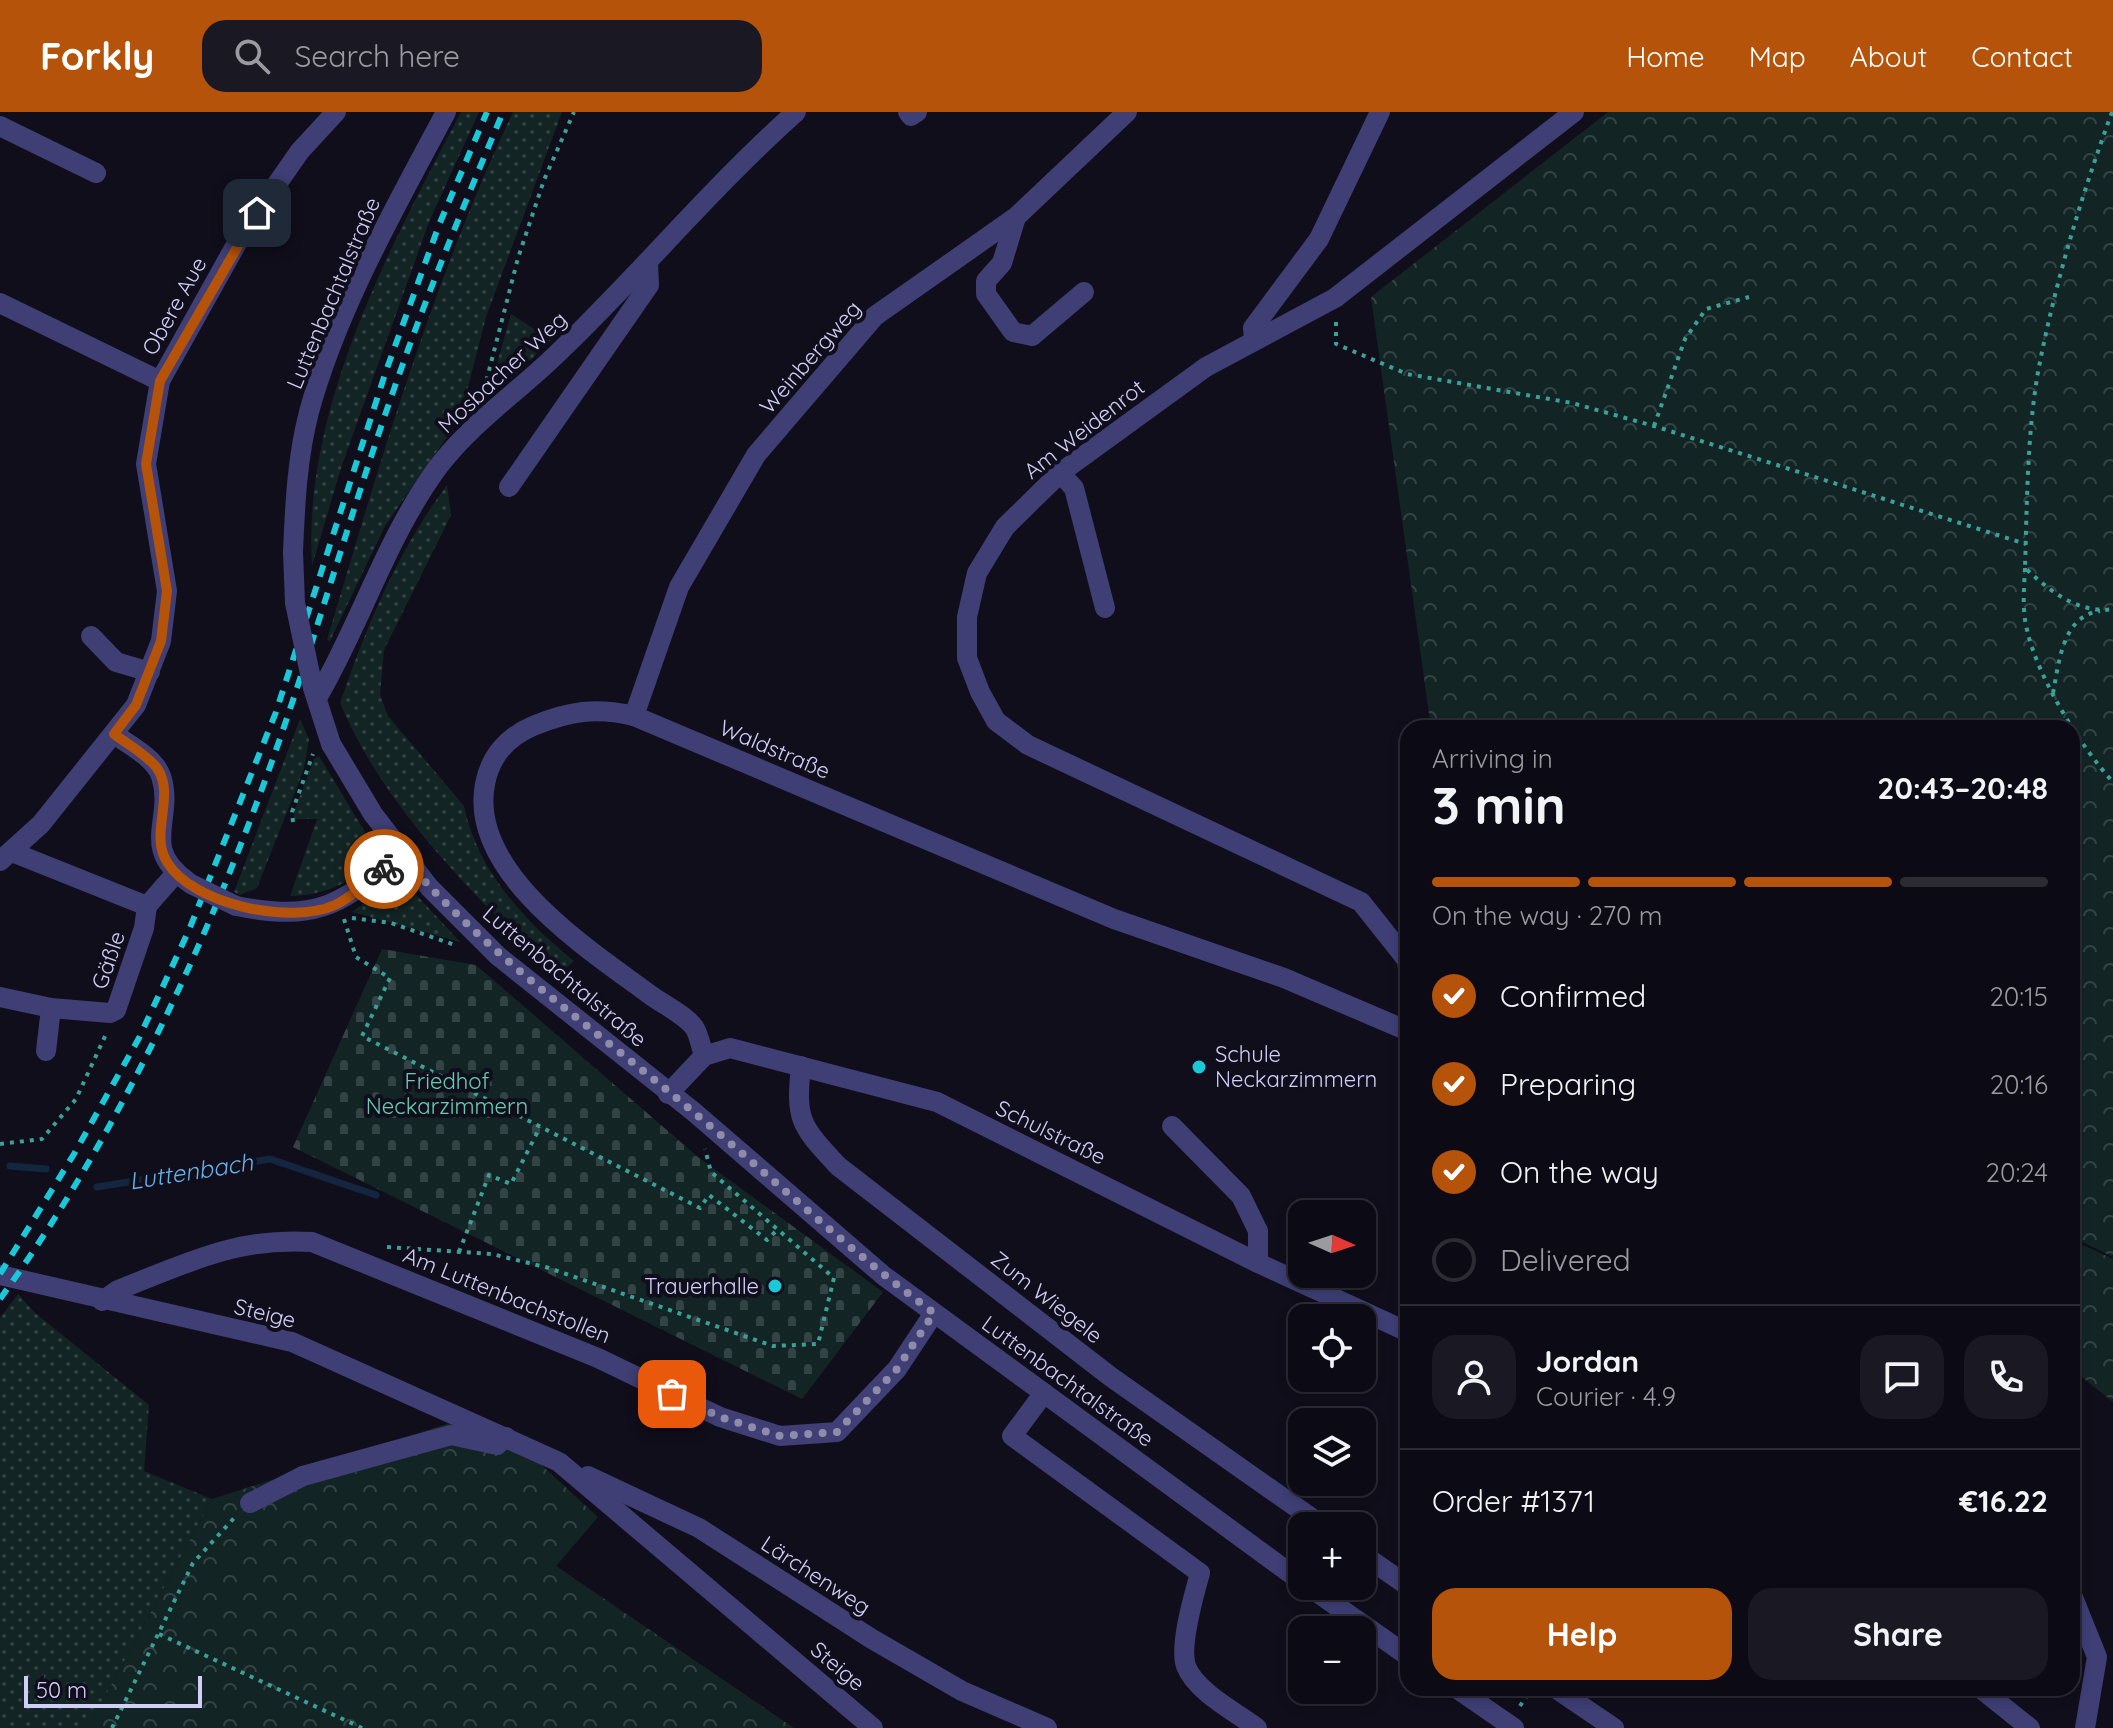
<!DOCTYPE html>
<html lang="en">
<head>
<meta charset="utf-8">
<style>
	:root { --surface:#0c0a14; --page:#1a1822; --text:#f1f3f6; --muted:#9a9aa0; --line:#2c2b34; --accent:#b45309 }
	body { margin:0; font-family:Quicksand,sans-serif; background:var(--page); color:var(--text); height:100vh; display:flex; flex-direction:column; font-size:30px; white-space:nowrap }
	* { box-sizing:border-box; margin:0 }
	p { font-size:26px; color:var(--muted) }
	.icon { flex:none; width:44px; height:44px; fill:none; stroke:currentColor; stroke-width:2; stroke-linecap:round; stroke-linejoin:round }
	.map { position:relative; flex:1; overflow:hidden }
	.side { position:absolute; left:1400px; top:608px; width:680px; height:976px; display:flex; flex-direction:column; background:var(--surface); border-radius:24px; box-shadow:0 4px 12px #0003,0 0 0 2px var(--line) }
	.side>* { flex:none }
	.needle { width:52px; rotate:93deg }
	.tools { position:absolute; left:1288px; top:1088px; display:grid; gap:16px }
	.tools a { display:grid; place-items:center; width:88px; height:88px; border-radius:16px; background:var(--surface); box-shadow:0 4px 12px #0003,0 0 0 2px var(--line); font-size:40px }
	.scale { position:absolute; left:24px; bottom:20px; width:178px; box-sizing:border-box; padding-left:8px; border:4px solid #d2cef9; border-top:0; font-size:22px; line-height:28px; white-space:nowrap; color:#d2cef9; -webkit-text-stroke:6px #100e1b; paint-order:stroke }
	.pin { position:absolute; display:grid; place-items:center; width:68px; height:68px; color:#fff; margin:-34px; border-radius:16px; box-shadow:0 4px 12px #0006 }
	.courier { position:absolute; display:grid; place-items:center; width:80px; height:80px; margin:-40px; border:6px solid #b45309; border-radius:50%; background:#fff; color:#222; box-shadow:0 2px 10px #0007 }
	.summary em { font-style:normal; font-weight:800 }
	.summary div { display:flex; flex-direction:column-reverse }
	.summary { display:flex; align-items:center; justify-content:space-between; height:136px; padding:0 32px }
	h1 { font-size:52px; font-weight:800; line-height:60px }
	.bar { display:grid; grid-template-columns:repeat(4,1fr); gap:12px 8px; align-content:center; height:96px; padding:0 32px }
	.bar i { height:10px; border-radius:6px; background:var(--line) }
	.bar .active { background:var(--accent) }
	.bar p { grid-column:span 4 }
	.line { display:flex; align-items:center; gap:20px; padding:0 32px; border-top:2px solid var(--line) }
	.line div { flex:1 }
	.round { display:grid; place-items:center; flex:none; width:84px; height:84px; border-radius:24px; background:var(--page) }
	ol { padding:0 32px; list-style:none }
	li { display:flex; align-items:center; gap:24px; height:88px }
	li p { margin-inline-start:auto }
	li .icon { padding:8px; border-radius:50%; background:var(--accent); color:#fff; stroke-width:4 }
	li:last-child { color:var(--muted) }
	li i { width:44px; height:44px; border:4px solid var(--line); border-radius:50% }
	.primary-button { display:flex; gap:16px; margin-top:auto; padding:16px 32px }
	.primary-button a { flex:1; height:92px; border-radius:24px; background:var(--accent); color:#fff; font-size:32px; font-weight:800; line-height:92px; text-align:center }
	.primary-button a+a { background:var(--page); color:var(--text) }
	header { display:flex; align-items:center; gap:48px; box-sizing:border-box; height:112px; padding:0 40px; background:var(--accent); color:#fff }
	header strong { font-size:38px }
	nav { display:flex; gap:44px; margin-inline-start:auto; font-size:28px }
	.search { width:560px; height:72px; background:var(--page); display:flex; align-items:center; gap:20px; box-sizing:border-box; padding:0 28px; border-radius:24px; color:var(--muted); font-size:30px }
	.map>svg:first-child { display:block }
	.grass { fill:url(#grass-dots) }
	.forest { fill:url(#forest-crowns) }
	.cemetery { fill:url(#cemetery-stones) }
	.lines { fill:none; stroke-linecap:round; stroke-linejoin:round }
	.stream { stroke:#13253f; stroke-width:7 }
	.path { stroke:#3ba098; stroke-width:4; stroke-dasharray:4 6; stroke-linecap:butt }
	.minor { stroke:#3f3e75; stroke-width:20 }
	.rail { stroke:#1bc8d8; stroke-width:6; stroke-dasharray:12 10; stroke-linecap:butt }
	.minor-bridge { stroke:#3f3e75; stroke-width:20 }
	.done { stroke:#8e8bab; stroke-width:8; stroke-dasharray:0 14.4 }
	.route { stroke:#b45309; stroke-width:10 }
	.poi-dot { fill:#1bc8d8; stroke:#100e1b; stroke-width:3 }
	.labels { text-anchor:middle; stroke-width:8; stroke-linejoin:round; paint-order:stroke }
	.street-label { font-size:22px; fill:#d2cef9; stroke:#100e1b }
	.poi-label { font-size:22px; fill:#d2cef9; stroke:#100e1b; text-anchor:start }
	.park-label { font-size:22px; fill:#64cfb2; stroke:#100e1b }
	.water-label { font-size:24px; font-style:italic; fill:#69b1ec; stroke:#100e1b }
</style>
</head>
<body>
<header>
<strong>Forkly</strong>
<div class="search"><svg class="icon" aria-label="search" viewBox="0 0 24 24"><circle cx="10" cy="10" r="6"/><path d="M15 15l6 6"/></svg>Search here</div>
<nav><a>Home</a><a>Map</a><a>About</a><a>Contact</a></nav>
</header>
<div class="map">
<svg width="2113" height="1616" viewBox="0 0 2113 1616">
	<defs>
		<pattern id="grass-dots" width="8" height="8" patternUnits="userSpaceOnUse" patternTransform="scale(2)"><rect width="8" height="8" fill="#122524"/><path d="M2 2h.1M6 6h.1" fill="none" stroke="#344345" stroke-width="1.8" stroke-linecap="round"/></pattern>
		<pattern id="forest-crowns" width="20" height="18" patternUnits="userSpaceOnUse" patternTransform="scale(2)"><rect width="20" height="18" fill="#122524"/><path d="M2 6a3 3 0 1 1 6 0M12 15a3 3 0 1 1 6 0" fill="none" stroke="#344345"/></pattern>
		<pattern id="cemetery-stones" width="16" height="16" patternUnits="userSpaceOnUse" patternTransform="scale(2)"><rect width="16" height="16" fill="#122524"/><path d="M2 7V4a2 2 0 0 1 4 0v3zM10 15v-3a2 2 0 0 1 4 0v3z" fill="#344345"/></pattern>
	</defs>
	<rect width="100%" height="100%" fill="#100e1b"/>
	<!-- grass -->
	<g class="grass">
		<path d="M461,0H479L429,110L341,356L312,454C302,297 390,135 461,0Z"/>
		<path d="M513,0H562L486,205L460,306L385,414L330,529L327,528C380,349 433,169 513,0Z"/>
		<path d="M511,202L551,228L511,267H501L496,255Z"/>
		<path d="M447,373L451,403L384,538L380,583L388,604L464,694C477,758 525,810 574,849L556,865C474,781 387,701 340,591C368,511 396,442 447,373Z"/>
		<path d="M300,607L309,627L304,657L257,776L240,783L234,780Z"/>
		<path d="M319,644L374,735C367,769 321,784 290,784L317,707H294V700L314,647Z"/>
		<path d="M400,771L410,776L460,830L352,800L389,772Z"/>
		<path d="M18,1182L34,1200L149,1293L144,1359L212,1387L88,1616H0V1206Z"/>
	</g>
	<!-- forest -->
	<g class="forest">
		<path d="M1608,0H2113V1145L2072,1125V616H1431L1371,185Z"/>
		<path d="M2072,1128L2113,1147V1290L2072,1257Z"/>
		<path d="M453,1310L535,1347L598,1405L556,1454L794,1616H88L212,1387Z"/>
	</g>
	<!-- cemetery -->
	<path class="cemetery" d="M382,837L476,853L698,1045L883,1180L802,1287L293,1035Z"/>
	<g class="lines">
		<!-- stream -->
		<g class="stream">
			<path d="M10,1054L46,1057"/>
			<path d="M97,1075L270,1047L376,1083"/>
		</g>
		<!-- path -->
		<g class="path">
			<path d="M2112,0C2081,85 2055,171 2038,260C2027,324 2027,391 2025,456C2049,478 2077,502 2113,497"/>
			<path d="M1336,210V232L1407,262L1572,291L1654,314L2026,432"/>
			<path d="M484,278L518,146L544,68L574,0"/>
			<path d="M1654,314L1685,227L1706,197L1749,185"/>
			<path d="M2025,456C2024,477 2022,498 2027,518C2038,566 2080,634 2113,670"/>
			<path d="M2053,581C2059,551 2062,504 2100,499"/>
			<path d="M293,710L292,700L313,642"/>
			<path d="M352,806L391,811L455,833"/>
			<path d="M344,807L356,845L390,866L362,924L700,1096L709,1083L767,1128L777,1118"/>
			<path d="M0,1032L42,1027L76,987L107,920"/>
			<path d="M387,1135L492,1142L549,1156L773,1234L818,1232L834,1166L711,1060L705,1037"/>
			<path d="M459,1140L489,1063L511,1072L540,1015"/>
			<path d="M159,1522L362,1616"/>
			<path d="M1520,1594L1532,1576"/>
			<path d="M112,1616L193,1451L235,1405"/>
		</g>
		<!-- minor -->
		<g class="minor">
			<path d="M908,0L911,4L917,0"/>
			<path d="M0,14L96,61"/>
			<path d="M1016,105L1002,151L986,169V182L1013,220L1032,224L1084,180"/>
			<path d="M0,191L160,269"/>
			<path d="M1254,228L1253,216L1319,127L1380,0"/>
			<path d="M1060,361L1074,376L1105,496"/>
			<path d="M509,375L649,173L648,151"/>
			<path d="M293,440C295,393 297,346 309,300C337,197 396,94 446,0"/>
			<path d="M91,524L116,550L150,560"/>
			<path d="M313,576L331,632L373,702L429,775L498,844L694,1000L884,1164L1302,1470"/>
			<path d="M317,586C361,511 386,426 438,355C473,309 521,278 561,238C641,161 713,74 796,0"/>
			<path d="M634,604L679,475L756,343L875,204L1016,105L1127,0"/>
			<path d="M114,622C128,632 155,646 161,664C175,707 139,735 187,769"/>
			<path d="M12,740L147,794L176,761"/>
			<path d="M0,749L41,712L136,593L161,529L167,479L146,352L160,269L242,122L300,39L336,0"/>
			<path d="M236,794C320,810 337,793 402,744"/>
			<path d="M1408,857L1407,848L1361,790L1028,633L996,609L980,580L967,546V505L977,461L1005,415L1060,361L1206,255L1335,186L1574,0"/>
			<path d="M0,885L51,896L110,901L116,898L144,816L147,794"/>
			<path d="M46,939L51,896"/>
			<path d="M704,944C701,935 699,922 694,915C684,902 662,892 649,882C588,837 468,760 485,672C490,645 507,625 533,614C569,599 596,595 634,604L1114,807L1284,866L1408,919"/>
			<path d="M801,954C795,1009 801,1014 838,1054L1111,1265L1323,1414"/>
			<path d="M668,982L704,944L730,936L937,990L1258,1151L1408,1220"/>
			<path d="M1172,1014L1241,1084L1258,1119V1151"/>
			<path d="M0,1163L292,1230L559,1350L873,1616"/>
			<path d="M102,1189L118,1178C187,1151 237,1125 312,1130L598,1246L720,1305L780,1324L837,1320L897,1257L934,1201"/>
			<path d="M1044,1281L1012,1324L1200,1461C1194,1483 1179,1533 1186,1554C1196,1580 1236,1600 1257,1616"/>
			<path d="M588,1364L699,1416L872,1527L962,1579L1047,1616"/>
			<path d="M250,1391L303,1364L451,1323L497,1333L506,1325"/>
			<path d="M1362,1442L1408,1474"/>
			<path d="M1308,1474L1408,1544"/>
			<path d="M2072,1483L2097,1545L2085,1616"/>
			<path d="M1456,1576L1514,1616"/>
			<path d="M1555,1576L1614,1616"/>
			<path d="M1980,1576L2030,1616"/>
		</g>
		<!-- rail -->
		<g class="rail">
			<path d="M0,1162L74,1042L139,926L189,818L276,600L386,259L439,113L487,0"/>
			<path d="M0,1187C124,1016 222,800 289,600C327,487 360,372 400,260C431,172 467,86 503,0"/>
		</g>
		<!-- minor-bridge -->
		<g class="minor-bridge">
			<path d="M293,440L295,491L313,576"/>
			<path d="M191,772L236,794"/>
		</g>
	</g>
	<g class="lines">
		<!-- done -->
		<path class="done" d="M384,757L402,744C492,848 594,916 697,1003C776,1069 851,1140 934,1201L897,1257L837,1320L780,1324L720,1305L672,1282"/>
		<!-- route -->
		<path class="route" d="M257,101L160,269L146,352L167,479L161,529L136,593L114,622C127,632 146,642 157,656C176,683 149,722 167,750C193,793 291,813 335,793C352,785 369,769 384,757"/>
	</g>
	<!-- markers -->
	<g class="poi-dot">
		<circle cx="1199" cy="955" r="8"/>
		<circle cx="775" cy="1174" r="8"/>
	</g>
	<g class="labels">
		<!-- street labels -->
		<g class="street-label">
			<text transform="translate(333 181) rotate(-67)" y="8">Luttenbachtalstraße</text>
			<text transform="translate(174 194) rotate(-61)" y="8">Obere Aue</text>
			<text transform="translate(810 245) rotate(-49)" y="8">Weinbergweg</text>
			<text transform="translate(502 260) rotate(-43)" y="8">Mosbacher Weg</text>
			<text transform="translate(1084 317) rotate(-38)" y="8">Am Weidenrot</text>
			<text transform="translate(775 637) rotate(23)" y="8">Waldstraße</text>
			<text transform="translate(108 848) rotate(-71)" y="8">Gäßle</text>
			<text transform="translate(565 864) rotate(40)" y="8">Luttenbachtalstraße</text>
			<text transform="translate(1051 1020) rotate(26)" y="8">Schulstraße</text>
			<text transform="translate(507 1183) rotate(22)" y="8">Am Luttenbachstollen</text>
			<text transform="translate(1047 1185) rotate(38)" y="8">Zum Wiegele</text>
			<text transform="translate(265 1201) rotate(14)" y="8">Steige</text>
			<text transform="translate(1068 1269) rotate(36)" y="8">Luttenbachtalstraße</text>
			<text transform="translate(816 1463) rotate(33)" y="8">Lärchenweg</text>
			<text transform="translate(838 1554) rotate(40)" y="8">Steige</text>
		</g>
		<!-- poi labels -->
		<g class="poi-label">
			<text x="1215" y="950">Schule<tspan x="1215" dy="25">Neckarzimmern</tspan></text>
			<text x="759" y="1182" text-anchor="end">Trauerhalle</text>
		</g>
		<!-- park labels -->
		<g class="park-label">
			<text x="447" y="977">Friedhof<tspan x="447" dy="25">Neckarzimmern</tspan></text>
		</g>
		<!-- water labels -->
		<g class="water-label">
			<text transform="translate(191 1060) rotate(-9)" y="8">Luttenbach</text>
		</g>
	</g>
</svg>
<div class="tools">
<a><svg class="needle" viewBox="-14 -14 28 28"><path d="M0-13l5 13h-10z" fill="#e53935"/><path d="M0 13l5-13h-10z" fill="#9a9aa0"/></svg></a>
<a><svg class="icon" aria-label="locate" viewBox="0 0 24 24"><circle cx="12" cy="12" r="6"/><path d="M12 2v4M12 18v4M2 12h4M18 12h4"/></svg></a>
<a><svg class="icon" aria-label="layers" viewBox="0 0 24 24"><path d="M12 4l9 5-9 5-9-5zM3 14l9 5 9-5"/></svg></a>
<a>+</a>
<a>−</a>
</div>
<div class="scale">50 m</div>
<div class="pin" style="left:672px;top:1282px;background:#ea580c"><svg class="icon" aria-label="bag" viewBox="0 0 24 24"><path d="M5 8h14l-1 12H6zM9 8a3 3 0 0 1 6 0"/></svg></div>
<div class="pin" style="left:257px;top:101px;background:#1f2937"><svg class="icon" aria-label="home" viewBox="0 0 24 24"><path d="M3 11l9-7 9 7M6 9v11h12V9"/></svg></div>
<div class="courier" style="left:384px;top:757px"><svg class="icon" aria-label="bike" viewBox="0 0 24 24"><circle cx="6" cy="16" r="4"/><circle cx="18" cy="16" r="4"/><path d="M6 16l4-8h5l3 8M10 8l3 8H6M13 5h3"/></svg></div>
<section class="side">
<div class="summary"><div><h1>3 min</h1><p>Arriving in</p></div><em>20:43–20:48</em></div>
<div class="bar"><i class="active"></i><i class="active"></i><i class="active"></i><i></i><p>On the way · 270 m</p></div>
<ol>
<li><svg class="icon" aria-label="check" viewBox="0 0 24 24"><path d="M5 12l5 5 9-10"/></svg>Confirmed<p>20:15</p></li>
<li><svg class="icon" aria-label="check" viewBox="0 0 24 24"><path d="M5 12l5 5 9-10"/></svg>Preparing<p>20:16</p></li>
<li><svg class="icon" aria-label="check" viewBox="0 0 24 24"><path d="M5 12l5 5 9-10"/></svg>On the way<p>20:24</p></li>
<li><i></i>Delivered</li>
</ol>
<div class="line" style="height:144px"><a class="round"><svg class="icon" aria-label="person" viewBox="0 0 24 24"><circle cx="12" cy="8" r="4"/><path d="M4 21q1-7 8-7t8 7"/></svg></a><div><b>Jordan</b><p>Courier · 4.9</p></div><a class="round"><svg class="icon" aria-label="chat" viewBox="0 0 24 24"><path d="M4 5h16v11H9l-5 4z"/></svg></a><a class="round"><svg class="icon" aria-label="phone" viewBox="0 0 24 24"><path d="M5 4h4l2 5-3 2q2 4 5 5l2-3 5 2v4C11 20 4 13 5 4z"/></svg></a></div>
<div class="line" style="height:104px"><div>Order #1371</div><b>€16.22</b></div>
<div class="primary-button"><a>Help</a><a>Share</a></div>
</section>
</div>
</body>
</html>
